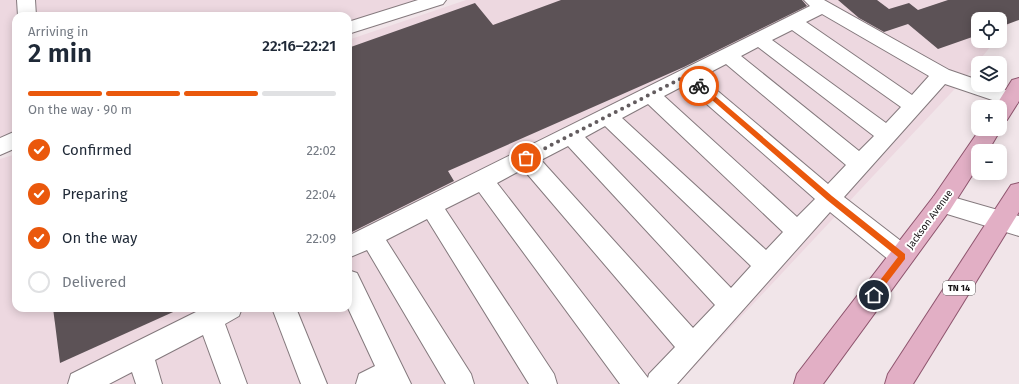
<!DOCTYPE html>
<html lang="en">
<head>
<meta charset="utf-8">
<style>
	:root { --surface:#fff; --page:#f6f6f7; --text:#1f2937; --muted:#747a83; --line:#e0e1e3; --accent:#ea580c }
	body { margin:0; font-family:"Fira Sans",sans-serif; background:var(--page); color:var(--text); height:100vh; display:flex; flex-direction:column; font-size:15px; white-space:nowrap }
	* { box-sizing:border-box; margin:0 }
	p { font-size:13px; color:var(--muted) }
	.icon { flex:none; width:22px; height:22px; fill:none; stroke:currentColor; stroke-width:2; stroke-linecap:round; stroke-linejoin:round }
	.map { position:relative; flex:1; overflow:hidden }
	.sheet { position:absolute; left:12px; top:12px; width:340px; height:300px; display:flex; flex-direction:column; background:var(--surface); border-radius:12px; box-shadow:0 2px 10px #0003 }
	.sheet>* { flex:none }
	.controls { position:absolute; left:971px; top:12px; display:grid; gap:8px }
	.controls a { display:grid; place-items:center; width:36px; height:36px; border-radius:8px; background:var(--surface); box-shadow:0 2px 10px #0003; font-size:20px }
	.pin { position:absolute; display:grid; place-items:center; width:34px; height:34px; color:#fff; margin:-17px; border:2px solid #fff; border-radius:50%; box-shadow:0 1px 4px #0007 }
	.courier { position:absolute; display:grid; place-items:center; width:40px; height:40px; margin:-20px; border:3px solid #ea580c; border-radius:50%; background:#fff; color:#222; box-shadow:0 1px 5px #0007 }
	.summary em { font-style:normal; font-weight:600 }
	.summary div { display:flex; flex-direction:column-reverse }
	.summary { display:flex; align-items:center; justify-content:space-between; height:68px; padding:0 16px }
	h1 { font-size:26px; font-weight:600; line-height:30px }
	.bar { display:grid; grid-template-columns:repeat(4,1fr); gap:6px 4px; align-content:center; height:48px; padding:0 16px }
	.bar i { height:5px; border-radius:3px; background:var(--line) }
	.bar .active { background:var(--accent) }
	.bar p { grid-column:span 4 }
	ol { padding:0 16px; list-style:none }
	li { display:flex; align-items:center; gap:12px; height:44px }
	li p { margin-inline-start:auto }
	li .icon { padding:4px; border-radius:50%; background:var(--accent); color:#fff; stroke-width:4 }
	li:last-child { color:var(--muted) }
	li i { width:22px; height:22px; border:2px solid var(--line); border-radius:50% }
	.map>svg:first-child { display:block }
	.built { fill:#edd8e0 }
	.building { fill:#5c5256 }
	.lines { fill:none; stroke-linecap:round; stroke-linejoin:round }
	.minor-casing { stroke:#84797d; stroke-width:2 }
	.major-casing { stroke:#8e556e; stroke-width:2 }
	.minor { fill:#fff; fill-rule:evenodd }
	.major { fill:#e2afc5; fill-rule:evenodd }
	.route { fill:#ea580c }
	.done { stroke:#635c5f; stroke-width:4; stroke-dasharray:0 7.2 }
	.labels { text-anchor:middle; stroke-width:4; stroke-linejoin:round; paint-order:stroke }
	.shield { fill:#fff; stroke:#5d5a5b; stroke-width:1 }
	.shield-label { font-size:9px; font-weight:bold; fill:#171315 }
	.street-label { font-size:10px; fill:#171315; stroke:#fff }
</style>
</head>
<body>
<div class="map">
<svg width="1019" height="384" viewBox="0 0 1019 384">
	<rect width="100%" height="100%" fill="#f1e5e9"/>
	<!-- built -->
	<g class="built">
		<path d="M0,0H432L348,26V16H16V134L0,140Z"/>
		<path d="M466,0H1019V12L1000,35V19H978V41H995L965,78L678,384H0V159L16,154V308H348V40Z"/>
	</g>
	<!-- building -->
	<g class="building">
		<path d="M561,0H802L807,6L684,67L448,171L454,181L348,234V48L475,3L493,25Z"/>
		<path d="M838,0H877L889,9L909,3L918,10L948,0H1019V20L1000,27V19H978V35L938,49L908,24L884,32L859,18Z"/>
		<path d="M53,308H182L60,363Z"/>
	</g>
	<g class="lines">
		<defs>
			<g id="minor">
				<path d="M17,0H35L36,16H18Z"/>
				<path d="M418,0H446L443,4L348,34V22Z"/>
				<path d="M804,0H824L949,70L978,80V85H992L1017,94L1019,98L1017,104L1010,106L945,84L844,197L910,248L914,256L910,264L902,267L894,264L830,212L677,384H620L479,192L445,209L554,374L557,384H529L427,219L386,240L471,374L474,384H446L367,250L348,258V236L810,6ZM822,14L929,76L912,95L806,22ZM792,30L901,107L886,123L772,40ZM758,47L874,136L859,151L741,56ZM726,64L846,165L828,184L701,77ZM685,85L815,199L797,217L664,96ZM648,104L783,232L766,250L622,118ZM605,126L751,266L731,288L585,137ZM568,146L715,305L693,328L541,160ZM523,169L675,347L649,374L648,378L497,183Z"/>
				<path d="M16,131V148L0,155V138Z"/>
				<path d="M942,194L1019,216V236L934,210L931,203L934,196Z"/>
				<path d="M348,270L357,273L411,384H356L359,374L375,366L348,308Z"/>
				<path d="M204,308H242L239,316L225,324L247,384H221L203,335L155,360L162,384H136L132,372L109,384H68L71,374Z"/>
				<path d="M272,308H296L327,384H301Z"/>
			</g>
			<g id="major">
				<path d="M1019,78V101L1007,120L1000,123V107H995L1012,80Z"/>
				<path d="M1000,127L1001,129L988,151H978V166L950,210L823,384H794L797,374L934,196L980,129H1000Z"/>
				<path d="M1019,183V212L913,384H885L888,374L1011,185Z"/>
			</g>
		</defs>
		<!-- minor casing -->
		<use href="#minor" class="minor-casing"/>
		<!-- major casing -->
		<use href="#major" class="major-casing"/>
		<!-- minor -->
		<use href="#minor" class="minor"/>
		<!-- major -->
		<use href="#major" class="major"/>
	</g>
	<!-- route -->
	<path class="route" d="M697,84H701L832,196L905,254V259L876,297H871V292L898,257L827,200L697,87Z"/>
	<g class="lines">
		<!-- done -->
		<path class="done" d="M526,158L686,76L699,86"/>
	</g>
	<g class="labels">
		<!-- shield labels -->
		<rect class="shield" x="943" y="281" width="32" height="14" rx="3"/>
		<g class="shield-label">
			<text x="959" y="291">TN 14</text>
		</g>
		<!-- street labels -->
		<g class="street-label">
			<text transform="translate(929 219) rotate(-54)" y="4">Jackson Avenue</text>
		</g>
	</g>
</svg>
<div class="controls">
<a><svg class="icon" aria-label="locate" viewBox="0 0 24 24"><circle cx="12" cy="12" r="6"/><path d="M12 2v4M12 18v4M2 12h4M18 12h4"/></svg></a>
<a><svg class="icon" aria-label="layers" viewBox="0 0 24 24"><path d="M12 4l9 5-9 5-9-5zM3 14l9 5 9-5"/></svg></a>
<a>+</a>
<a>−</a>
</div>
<div class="pin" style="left:526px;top:158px;background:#ea580c"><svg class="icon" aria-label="bag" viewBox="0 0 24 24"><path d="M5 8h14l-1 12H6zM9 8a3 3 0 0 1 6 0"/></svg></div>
<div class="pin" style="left:874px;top:295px;background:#1f2937"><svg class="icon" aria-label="home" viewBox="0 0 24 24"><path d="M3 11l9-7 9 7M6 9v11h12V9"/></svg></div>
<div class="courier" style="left:699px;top:86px"><svg class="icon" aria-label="bike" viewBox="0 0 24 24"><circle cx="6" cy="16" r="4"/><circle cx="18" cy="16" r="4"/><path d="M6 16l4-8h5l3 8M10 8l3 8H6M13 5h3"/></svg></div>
<section class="sheet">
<div class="summary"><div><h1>2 min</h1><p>Arriving in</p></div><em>22:16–22:21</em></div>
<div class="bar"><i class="active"></i><i class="active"></i><i class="active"></i><i></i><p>On the way · 90 m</p></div>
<ol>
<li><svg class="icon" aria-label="check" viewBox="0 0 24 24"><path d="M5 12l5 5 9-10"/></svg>Confirmed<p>22:02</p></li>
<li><svg class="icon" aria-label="check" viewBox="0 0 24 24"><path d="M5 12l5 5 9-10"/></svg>Preparing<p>22:04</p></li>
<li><svg class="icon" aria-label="check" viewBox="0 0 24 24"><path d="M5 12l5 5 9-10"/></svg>On the way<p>22:09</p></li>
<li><i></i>Delivered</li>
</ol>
</section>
</div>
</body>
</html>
